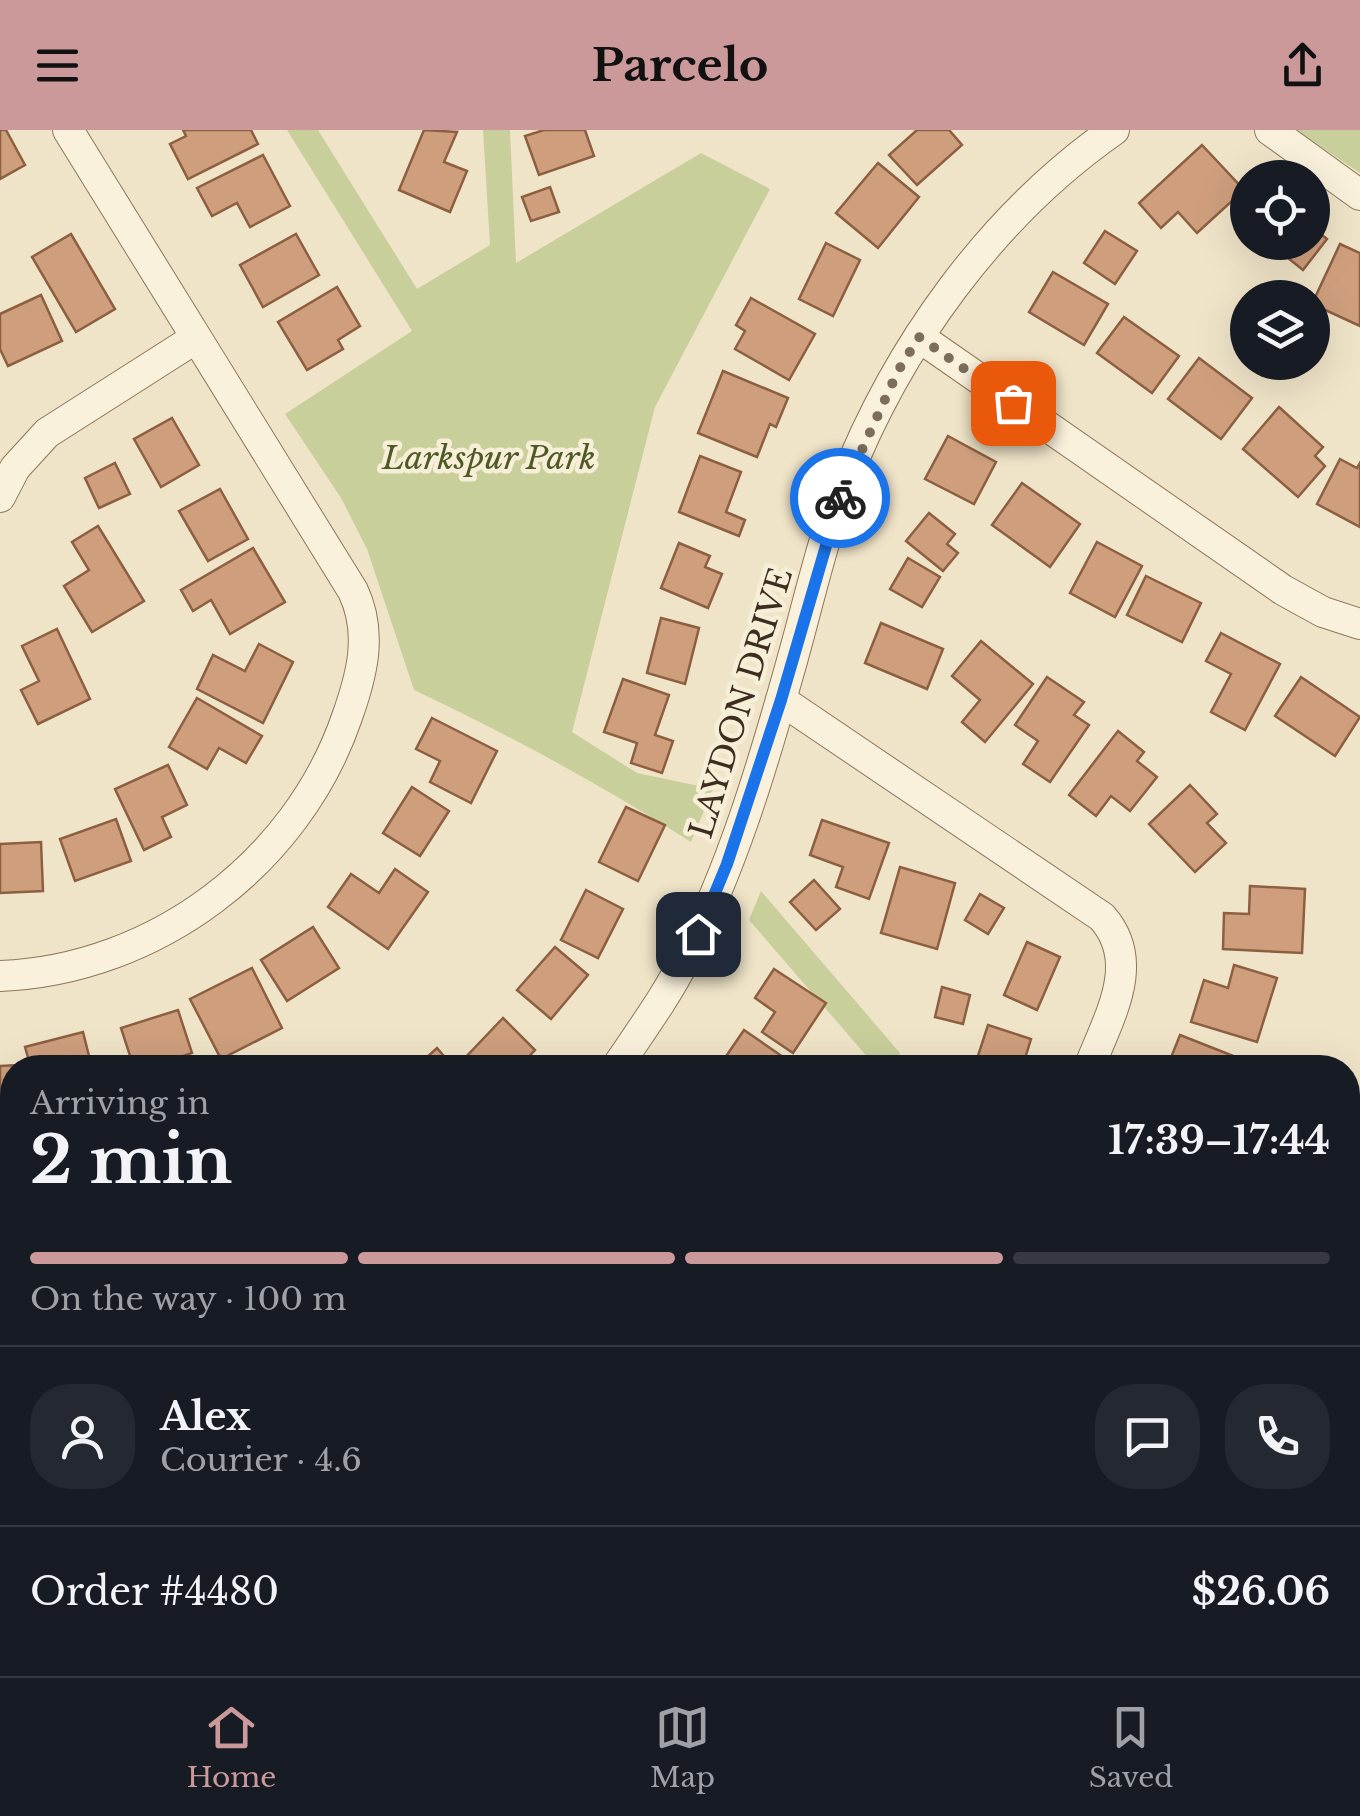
<!DOCTYPE html>
<html lang="en">
<head>
<meta charset="utf-8">
<style>
	:root { --surface:#171b24; --page:#242831; --text:#f1f3f6; --muted:#9ea1a6; --line:#363941; --accent:#cc999b }
	body { margin:0; font-family:"Libre Baskerville",serif; background:var(--page); color:var(--text); height:100vh; display:flex; flex-direction:column; font-size:38px; white-space:nowrap }
	* { box-sizing:border-box; margin:0 }
	p { font-size:32px; color:var(--muted) }
	.icon { flex:none; width:55px; height:55px; fill:none; stroke:currentColor; stroke-width:2; stroke-linecap:round; stroke-linejoin:round }
	.map { position:relative; flex:1; overflow:hidden }
	.drawer { position:absolute; left:0px; top:925px; width:1360px; height:622px; display:flex; flex-direction:column; background:var(--surface); border-radius:40px 40px 0 0; box-shadow:0 10px 40px #0002 }
	.drawer>* { flex:none }
	.fabs { position:absolute; left:1230px; top:30px; display:grid; gap:20px }
	.fabs a { display:grid; place-items:center; width:100px; height:100px; border-radius:50%; background:var(--surface); box-shadow:0 10px 40px #0002; font-size:50px }
	.pin { position:absolute; display:grid; place-items:center; width:85px; height:85px; color:#fff; margin:-42px; border-radius:20px; box-shadow:0 5px 15px #0006 }
	.courier { position:absolute; display:grid; place-items:center; width:100px; height:100px; margin:-50px; border:8px solid #1a73e8; border-radius:50%; background:#fff; color:#222; box-shadow:0 2px 12px #0007 }
	.summary em { font-style:normal; font-weight:700 }
	.summary div { display:flex; flex-direction:column-reverse }
	.summary { display:flex; align-items:center; justify-content:space-between; height:170px; padding:0 30px }
	h1 { font-size:65px; font-weight:700; line-height:75px }
	.bar { display:grid; grid-template-columns:repeat(4,1fr); gap:15px 10px; align-content:center; height:120px; padding:0 30px }
	.bar i { height:12px; border-radius:8px; background:var(--line) }
	.bar .selected { background:var(--accent) }
	.bar p { grid-column:span 4 }
	.line { display:flex; align-items:center; gap:25px; padding:0 30px; border-top:2px solid var(--line) }
	.line div { flex:1 }
	.round { display:grid; place-items:center; flex:none; width:105px; height:105px; border-radius:40px; background:var(--page) }
	header { display:flex; justify-content:space-between; align-items:center; height:130px; padding:0 30px; background:var(--accent); color:#111; font-size:45px; font-weight:700 }
	.menu { display:flex; justify-content:space-around; align-items:center; height:140px; border-top:2px solid var(--line); background:var(--surface); font-size:28px; color:var(--muted) }
	.menu a { display:grid; justify-items:center; gap:5px }
	.menu .selected { color:var(--accent) }
	.map>svg:first-child { display:block }
	.green { fill:#c9cf9b }
	.building { fill:#cf9f7d; stroke:#8d5f41; stroke-width:2.5 }
	.lines { fill:none; stroke-linecap:round; stroke-linejoin:round }
	.minor-casing { stroke:#8d765c; stroke-width:32 }
	.minor { stroke:#faf1dc; stroke-width:30 }
	.done { stroke:#7c6e5b; stroke-width:10; stroke-dasharray:0 18 }
	.route { stroke:#1a73e8; stroke-width:12 }
	.labels { text-anchor:middle; stroke-width:9; stroke-linejoin:round; paint-order:stroke }
	.park-label { font-size:32px; font-style:italic; fill:#4d5a26; stroke:#f7eed8 }
	.street-label { font-size:32px; fill:#3d2e20; stroke:#f7eed8 }
</style>
</head>
<body>
<header><svg class="icon" aria-label="menu" viewBox="0 0 24 24"><path d="M4 6h16M4 12h16M4 18h16"/></svg>Parcelo<svg class="icon" aria-label="share" viewBox="0 0 24 24"><path d="M12 15V3M7 8l5-5 5 5M5 13v7h14v-7"/></svg></header>
<div class="map">
<svg width="1360" height="1546" viewBox="0 0 1360 1546">
	<rect width="100%" height="100%" fill="#f0e4c8"/>
	<!-- green -->
	<g class="green">
		<path d="M287,0H318L417,159L490,115L483,0H510L516,133L701,23L770,59L655,277L572,602L637,643L713,659L691,712C600,654 511,606 414,560L367,419L341,368L285,284L412,201Z"/>
		<path d="M1296,0H1360V43Z"/>
		<path d="M761,761L900,923L896,937H864L870,930L749,790Z"/>
	</g>
	<!-- building -->
	<g class="building">
		<path d="M0,0H6L25,35L0,49Z"/>
		<path d="M183,0H251L258,14L188,49L170,14L186,6Z"/>
		<path d="M424,0L457,2L444,32L467,41L450,82L399,60Z"/>
		<path d="M544,0H585L594,26L539,45L525,6Z"/>
		<path d="M917,0H949L962,15L917,55L889,25Z"/>
		<path d="M1202,15L1244,60L1197,103L1178,82L1161,98L1139,73Z"/>
		<path d="M263,25L290,76L250,97L237,73L212,86L197,58Z"/>
		<path d="M878,33L919,67L878,118L836,83Z"/>
		<path d="M550,57L559,82L531,91L522,67Z"/>
		<path d="M1312,97L1327,109L1303,140L1268,112H1312Z"/>
		<path d="M1105,101L1137,121L1115,154L1084,133Z"/>
		<path d="M71,104L115,179L76,202L32,127Z"/>
		<path d="M296,104L319,145L263,177L240,135Z"/>
		<path d="M826,113L860,130L833,186L799,169Z"/>
		<path d="M1340,114L1360,123V196L1312,174Z"/>
		<path d="M1053,142L1108,174L1084,215L1029,182Z"/>
		<path d="M337,157L360,196L338,210L343,219L307,240L278,192Z"/>
		<path d="M41,165L62,211L8,236L0,219V184Z"/>
		<path d="M751,168L815,204L789,250L735,219L745,201L736,195Z"/>
		<path d="M1124,187L1179,226L1152,263L1097,223Z"/>
		<path d="M1199,228L1252,268L1221,309L1168,269Z"/>
		<path d="M723,241L788,268L776,297L770,294L757,327L698,303Z"/>
		<path d="M1279,277L1323,317L1315,326L1325,336L1298,367L1243,319Z"/>
		<path d="M172,288L199,335L161,357L134,309Z"/>
		<path d="M948,306L996,332L974,374L925,349Z"/>
		<path d="M700,326L741,342L726,382L745,390L739,406L679,382Z"/>
		<path d="M1340,329L1357,338L1360,333V397L1317,374Z"/>
		<path d="M115,333L130,364L99,378L85,348Z"/>
		<path d="M1022,353L1080,394L1050,437L992,395Z"/>
		<path d="M220,359L248,409L208,431L179,381Z"/>
		<path d="M929,383L955,404L947,414L958,423L943,441L906,411Z"/>
		<path d="M98,396L144,471L92,502L64,456L89,440L72,412Z"/>
		<path d="M1097,412L1142,436L1115,487L1070,463Z"/>
		<path d="M679,413L710,426L705,437L722,444L708,478L661,458Z"/>
		<path d="M253,418L285,472L230,504L211,470L193,481L181,460Z"/>
		<path d="M908,428L940,447L922,477L890,459Z"/>
		<path d="M1146,446L1201,473L1182,512L1127,485Z"/>
		<path d="M661,488L699,498L685,554L647,543Z"/>
		<path d="M881,493L943,519L927,559L865,533Z"/>
		<path d="M57,499L90,569L38,594L21,560L39,551L22,516Z"/>
		<path d="M1221,503L1280,534L1245,600L1211,582L1231,544L1206,531Z"/>
		<path d="M981,511L1033,554L985,612L962,592L980,570L952,546Z"/>
		<path d="M259,514L293,532L263,593L197,559L213,525L245,541Z"/>
		<path d="M1047,547L1084,572L1074,585L1089,595L1050,652L1023,634L1038,611L1015,595Z"/>
		<path d="M1301,547L1360,587L1335,626L1275,586Z"/>
		<path d="M623,549L669,565L655,605L673,611L662,643L631,633L637,613L604,602Z"/>
		<path d="M197,568L262,606L246,633L219,618L207,639L169,617Z"/>
		<path d="M432,588L497,621L471,673L430,652L440,631L416,619Z"/>
		<path d="M1118,601L1144,622L1137,631L1157,647L1130,681L1111,666L1096,686L1069,665Z"/>
		<path d="M168,635L187,675L162,687L171,707L144,720L115,659Z"/>
		<path d="M1190,655L1217,684L1207,693L1226,713L1195,742L1149,694Z"/>
		<path d="M412,657L449,681L420,726L383,703Z"/>
		<path d="M626,677L665,695L638,751L599,732Z"/>
		<path d="M116,689L131,731L75,751L60,709Z"/>
		<path d="M822,690L889,713L869,769L836,757L843,737L810,725Z"/>
		<path d="M41,712L43,761L0,763V714Z"/>
		<path d="M900,737L955,753L937,819L881,803Z"/>
		<path d="M395,739L428,762L388,819L328,777L351,744L379,763Z"/>
		<path d="M814,750L840,779L816,800L790,772Z"/>
		<path d="M1250,756L1305,759L1302,823L1223,819L1224,783L1249,784Z"/>
		<path d="M586,760L623,779L598,828L561,810Z"/>
		<path d="M980,764L1004,778L988,804L965,790Z"/>
		<path d="M313,797L339,838L287,871L261,830Z"/>
		<path d="M1027,812L1060,827L1037,880L1004,865Z"/>
		<path d="M555,817L588,845L551,889L517,860Z"/>
		<path d="M1234,835L1277,848L1257,912L1191,892L1204,850L1228,858Z"/>
		<path d="M252,838L282,898L221,929L190,869Z"/>
		<path d="M774,839L826,873L793,923L762,902L775,882L755,868Z"/>
		<path d="M942,857L970,865L963,894L935,887Z"/>
		<path d="M178,880L192,923L148,938H134L121,898Z"/>
		<path d="M503,888L535,920L518,938H470L463,930Z"/>
		<path d="M988,895L1031,909L1022,938H974Z"/>
		<path d="M744,900L789,931L784,938H718Z"/>
		<path d="M83,902L92,938H31L25,917Z"/>
		<path d="M1180,905L1241,929L1238,938L1168,935Z"/>
		<path d="M437,918L454,938H415Z"/>
		<path d="M18,935V938H12V970L0,971V936Z"/>
		<path d="M1360,977V1034L1348,1021V978L1353,984Z"/>
		<path d="M1348,1065H1360L1359,1126H1348Z"/>
		<rect x="0" y="1122" width="12" height="44"/>
		<path d="M1348,1321L1360,1329V1353L1348,1371Z"/>
		<path d="M0,1326H4V1354H12V1421H0Z"/>
		<path d="M12,1483V1535H40L43,1545L0,1546V1485Z"/>
		<path d="M577,1535H623L627,1538L621,1546H569Z"/>
		<path d="M885,1535H962L952,1546H898Z"/>
		<path d="M1269,1535H1307L1314,1541L1310,1546H1260Z"/>
	</g>
	<g class="lines">
		<defs>
			<g id="minor">
				<path d="M1270,0L1360,65"/>
				<path d="M919,207L1283,460L1323,482L1360,494"/>
				<path d="M0,367L15,338L47,303L196,208"/>
				<path d="M781,570L1102,787C1143,833 1108,888 1089,938"/>
				<path d="M0,846C155,840 297,733 347,587C362,545 373,503 353,461L68,0"/>
				<path d="M616,938C640,902 666,867 685,829C731,740 761,641 788,545C806,483 820,417 843,356C897,217 991,86 1114,0"/>
				<path d="M0,1255L12,1254"/>
				<path d="M1348,1485L1360,1493"/>
				<path d="M84,1535L85,1546"/>
				<path d="M696,1535L710,1546"/>
			</g>
		</defs>
		<!-- minor casing -->
		<use href="#minor" class="minor-casing"/>
		<!-- minor -->
		<use href="#minor" class="minor"/>
	</g>
	<g class="lines">
		<!-- done -->
		<path class="done" d="M840,368L898,241L919,207L1013,273"/>
		<!-- route -->
		<path class="route" d="M698,804L727,734L781,570L840,368"/>
	</g>
	<g class="labels">
		<!-- park labels -->
		<g class="park-label">
			<text x="489" y="339">Larkspur Park</text>
		</g>
		<!-- street labels -->
		<g class="street-label">
			<text transform="translate(741 573) rotate(-73)" y="11">LAYDON DRIVE</text>
		</g>
	</g>
</svg>
<div class="fabs">
<a><svg class="icon" aria-label="locate" viewBox="0 0 24 24"><circle cx="12" cy="12" r="6"/><path d="M12 2v4M12 18v4M2 12h4M18 12h4"/></svg></a>
<a><svg class="icon" aria-label="layers" viewBox="0 0 24 24"><path d="M12 4l9 5-9 5-9-5zM3 14l9 5 9-5"/></svg></a>
</div>
<div class="pin" style="left:1013px;top:273px;background:#ea580c"><svg class="icon" aria-label="bag" viewBox="0 0 24 24"><path d="M5 8h14l-1 12H6zM9 8a3 3 0 0 1 6 0"/></svg></div>
<div class="pin" style="left:698px;top:804px;background:#1f2937"><svg class="icon" aria-label="home" viewBox="0 0 24 24"><path d="M3 11l9-7 9 7M6 9v11h12V9"/></svg></div>
<div class="courier" style="left:840px;top:368px"><svg class="icon" aria-label="bike" viewBox="0 0 24 24"><circle cx="6" cy="16" r="4"/><circle cx="18" cy="16" r="4"/><path d="M6 16l4-8h5l3 8M10 8l3 8H6M13 5h3"/></svg></div>
<section class="drawer">
<div class="summary"><div><h1>2 min</h1><p>Arriving in</p></div><em>17:39–17:44</em></div>
<div class="bar"><i class="selected"></i><i class="selected"></i><i class="selected"></i><i></i><p>On the way · 100 m</p></div>
<div class="line" style="height:180px"><a class="round"><svg class="icon" aria-label="person" viewBox="0 0 24 24"><circle cx="12" cy="8" r="4"/><path d="M4 21q1-7 8-7t8 7"/></svg></a><div><b>Alex</b><p>Courier · 4.6</p></div><a class="round"><svg class="icon" aria-label="chat" viewBox="0 0 24 24"><path d="M4 5h16v11H9l-5 4z"/></svg></a><a class="round"><svg class="icon" aria-label="phone" viewBox="0 0 24 24"><path d="M5 4h4l2 5-3 2q2 4 5 5l2-3 5 2v4C11 20 4 13 5 4z"/></svg></a></div>
<div class="line" style="height:130px"><div>Order #4480</div><b>$26.06</b></div>
</section>
</div>
<nav class="menu">
<a class="selected"><svg class="icon" aria-label="home" viewBox="0 0 24 24"><path d="M3 11l9-7 9 7M6 9v11h12V9"/></svg>Home</a>
<a><svg class="icon" aria-label="map" viewBox="0 0 24 24"><path d="M3 6l6-2 6 2 6-2v14l-6 2-6-2-6 2zM9 4v14M15 6v14"/></svg>Map</a>
<a><svg class="icon" aria-label="saved" viewBox="0 0 24 24"><path d="M7 4h10v16l-5-4-5 4z"/></svg>Saved</a>
</nav>
</body>
</html>
